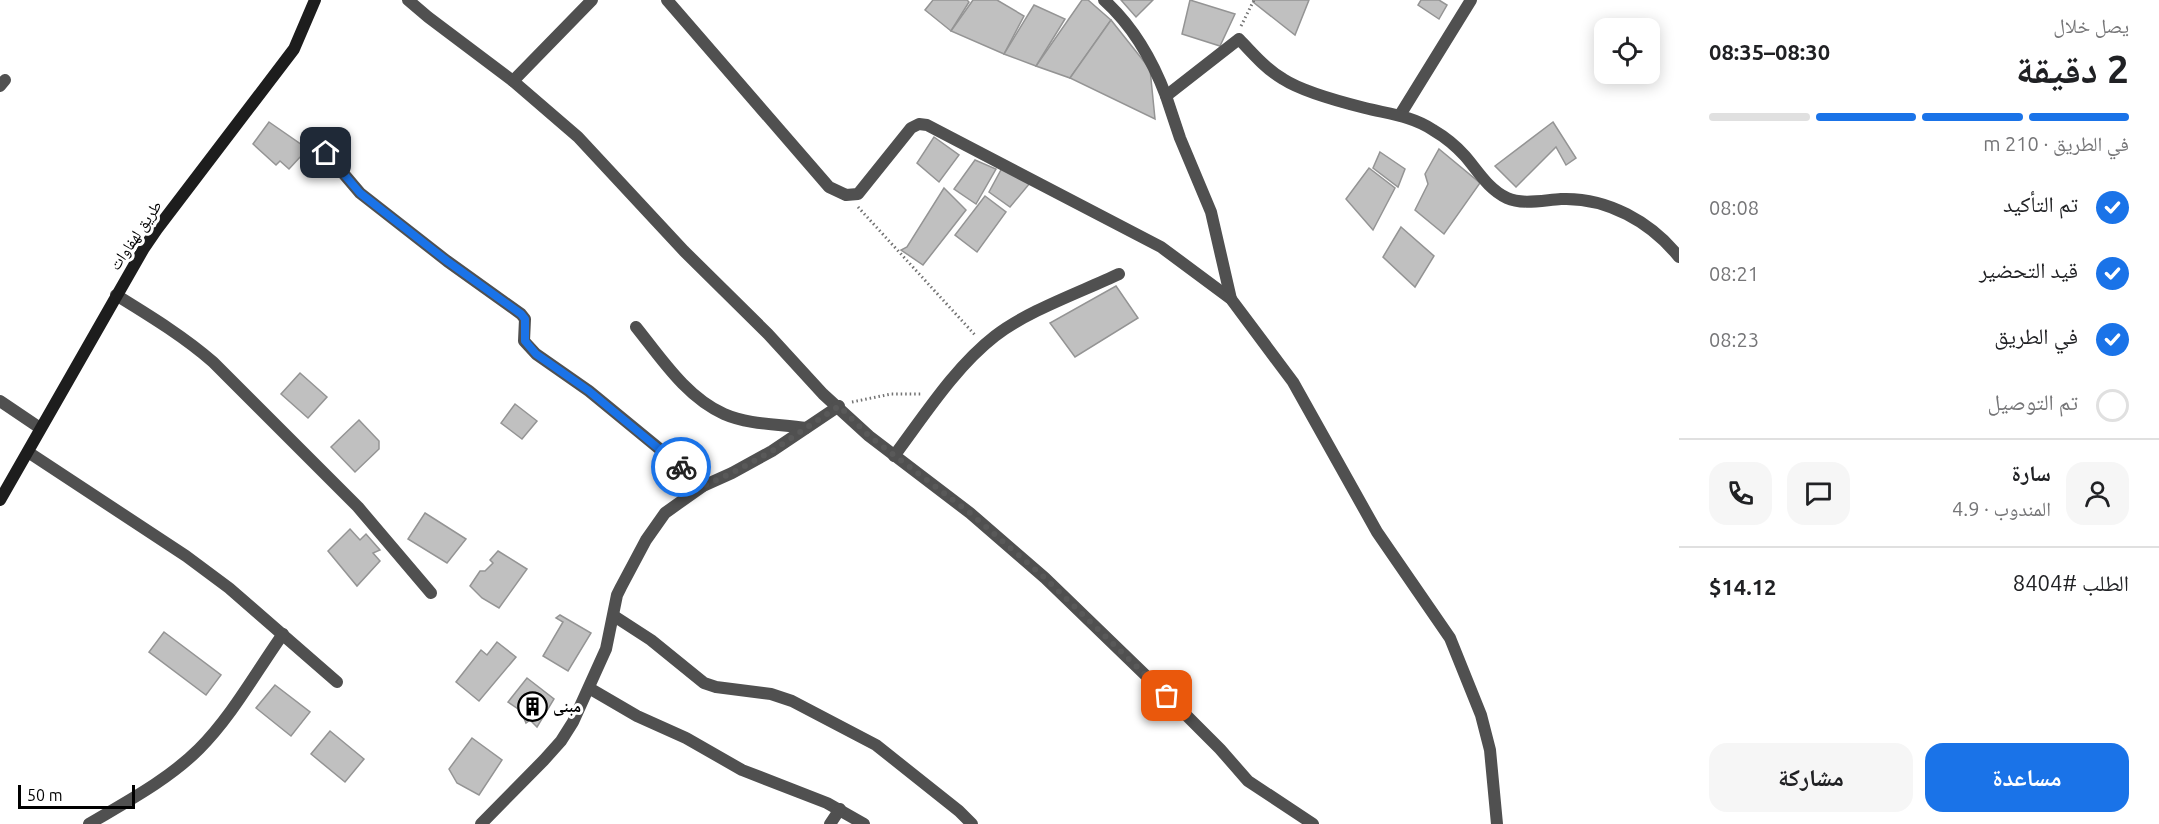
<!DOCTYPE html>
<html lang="ar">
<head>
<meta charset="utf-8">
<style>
	:root { --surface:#fff; --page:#f6f6f6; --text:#202124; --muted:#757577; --line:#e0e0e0; --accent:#1a73e8 }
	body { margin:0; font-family:Ubuntu,"Noto Naskh Arabic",sans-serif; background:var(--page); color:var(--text); direction:rtl; height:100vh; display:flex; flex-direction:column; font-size:22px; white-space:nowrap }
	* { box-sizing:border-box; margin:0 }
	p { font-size:20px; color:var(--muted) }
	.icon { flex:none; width:33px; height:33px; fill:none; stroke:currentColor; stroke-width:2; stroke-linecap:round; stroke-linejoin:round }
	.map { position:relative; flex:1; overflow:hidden; direction:ltr }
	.panel { display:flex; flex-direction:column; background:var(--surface); width:480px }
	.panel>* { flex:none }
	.controls { position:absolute; left:1594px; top:18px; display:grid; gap:12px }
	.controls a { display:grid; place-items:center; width:66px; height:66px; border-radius:12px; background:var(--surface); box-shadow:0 3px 15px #0003; font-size:30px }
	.scale { position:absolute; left:18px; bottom:15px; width:117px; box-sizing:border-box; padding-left:6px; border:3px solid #000; border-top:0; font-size:16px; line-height:21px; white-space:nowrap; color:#000; -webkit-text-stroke:4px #fff; paint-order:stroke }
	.pin { position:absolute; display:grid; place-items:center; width:51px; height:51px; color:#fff; margin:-26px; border-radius:12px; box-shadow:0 3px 9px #0006 }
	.courier { position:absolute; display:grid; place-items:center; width:60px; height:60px; margin:-30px; border:4px solid #1a73e8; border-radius:50%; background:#fff; color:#222; box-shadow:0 2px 8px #0007 }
	.overview em { font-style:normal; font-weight:700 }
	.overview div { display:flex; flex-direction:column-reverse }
	.overview { display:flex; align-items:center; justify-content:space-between; height:102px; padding:0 30px }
	h1 { font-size:39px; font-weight:700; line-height:45px }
	.bar { display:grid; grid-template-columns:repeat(4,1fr); gap:9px 6px; align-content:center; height:72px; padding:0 30px }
	.bar i { height:8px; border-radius:4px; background:var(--line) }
	.bar .on { background:var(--accent) }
	.bar p { grid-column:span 4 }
	.line { display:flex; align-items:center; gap:15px; padding:0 30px; border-top:2px solid var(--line) }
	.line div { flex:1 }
	.round { display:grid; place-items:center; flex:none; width:63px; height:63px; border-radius:18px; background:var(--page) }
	ol { padding:0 30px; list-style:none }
	li { display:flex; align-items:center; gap:18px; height:66px }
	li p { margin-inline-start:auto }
	li .icon { padding:6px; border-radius:50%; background:var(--accent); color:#fff; stroke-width:4 }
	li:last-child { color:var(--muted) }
	li i { width:33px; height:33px; border:3px solid var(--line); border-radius:50% }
	.primary-button { display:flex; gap:12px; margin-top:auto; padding:12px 30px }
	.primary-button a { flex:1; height:69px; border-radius:18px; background:var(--accent); color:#fff; font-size:24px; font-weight:700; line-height:69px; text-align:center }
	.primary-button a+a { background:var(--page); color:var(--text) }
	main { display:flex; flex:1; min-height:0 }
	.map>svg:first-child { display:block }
	.building { fill:#c0c0c0; stroke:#949494; stroke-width:1.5 }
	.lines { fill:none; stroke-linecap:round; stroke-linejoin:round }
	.path { stroke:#727272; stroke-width:3; stroke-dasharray:1.5 3; stroke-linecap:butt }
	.street { stroke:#505050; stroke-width:12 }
	.secondary { stroke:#1d1d1d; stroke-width:12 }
	.done { stroke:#595959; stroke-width:6; stroke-dasharray:0 10.8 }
	.route { stroke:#1a73e8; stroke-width:8 }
	.labels { text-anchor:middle; stroke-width:6; stroke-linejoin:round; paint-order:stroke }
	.street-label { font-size:16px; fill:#000; stroke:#fff }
	.poi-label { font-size:16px; font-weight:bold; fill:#000; stroke:#fff; text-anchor:start }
</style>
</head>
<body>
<main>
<section class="panel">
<div class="overview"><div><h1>2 دقيقة</h1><p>يصل خلال</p></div><em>08:30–08:35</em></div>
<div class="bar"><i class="on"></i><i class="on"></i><i class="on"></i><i></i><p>في الطريق · 210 m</p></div>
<ol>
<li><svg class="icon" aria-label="check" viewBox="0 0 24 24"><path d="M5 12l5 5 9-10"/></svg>تم التأكيد<p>08:08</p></li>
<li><svg class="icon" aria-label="check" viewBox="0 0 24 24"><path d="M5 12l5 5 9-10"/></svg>قيد التحضير<p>08:21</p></li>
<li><svg class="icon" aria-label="check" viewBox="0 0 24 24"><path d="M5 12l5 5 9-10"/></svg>في الطريق<p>08:23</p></li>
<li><i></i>تم التوصيل</li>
</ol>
<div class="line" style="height:108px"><a class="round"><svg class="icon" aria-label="person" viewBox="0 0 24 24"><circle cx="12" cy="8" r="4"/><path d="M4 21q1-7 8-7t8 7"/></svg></a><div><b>سارة</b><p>المندوب · 4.9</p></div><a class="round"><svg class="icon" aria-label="chat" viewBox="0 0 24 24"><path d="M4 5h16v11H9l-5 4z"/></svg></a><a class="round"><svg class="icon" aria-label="phone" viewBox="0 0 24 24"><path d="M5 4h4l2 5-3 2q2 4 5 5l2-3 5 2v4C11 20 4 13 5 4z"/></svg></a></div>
<div class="line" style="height:78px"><div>الطلب #8404</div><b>$14.12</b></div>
<div class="primary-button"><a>مساعدة</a><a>مشاركة</a></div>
</section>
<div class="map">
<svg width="1679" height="824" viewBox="0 0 1679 824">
	<rect width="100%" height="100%" fill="#fff"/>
	<!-- building -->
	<g class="building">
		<path d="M933,0H967L969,2L951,31L925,10Z"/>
		<path d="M973,0H997L1024,16L1004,54L951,31Z"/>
		<path d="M1082,0H1088L1111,20L1070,78L1036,66Z"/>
		<path d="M1121,0H1153L1136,17Z"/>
		<path d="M1190,0L1235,14L1220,46L1182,34Z"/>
		<path d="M1255,0H1309L1295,35L1253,2Z"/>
		<path d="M1421,0H1439L1447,5L1439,19L1418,5Z"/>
		<path d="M1034,5L1065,19L1036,66L1004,54Z"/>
		<path d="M1111,20L1150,69L1155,119L1070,78Z"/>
		<path d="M269,122L302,145V155L289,169L280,161L276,165L253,144Z"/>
		<path d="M1553,122L1576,158L1566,165L1556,147L1516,187L1495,166Z"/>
		<path d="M934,137L959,155L939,182L917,163Z"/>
		<path d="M1439,149L1480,183L1444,234L1415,210L1428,184L1425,174Z"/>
		<path d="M1380,152L1405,169L1398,187L1373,168Z"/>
		<path d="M975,160L996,169L976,204L954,189Z"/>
		<path d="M1002,168L1030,183L1010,207L989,192Z"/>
		<path d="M1369,168L1395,188L1373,230L1346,199Z"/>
		<path d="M944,188L966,210L923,265L901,250L907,247Z"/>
		<path d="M985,196L1006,212L977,252L955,235Z"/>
		<path d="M1401,227L1434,256L1415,287L1383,257Z"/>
		<path d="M1116,286L1138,318L1075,357L1050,323Z"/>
		<path d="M300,373L327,397L308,418L281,394Z"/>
		<path d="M515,404L537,421L522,439L501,423Z"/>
		<path d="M359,420L379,441V449L355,472L331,447Z"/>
		<path d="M425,513L466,539L447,563L408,539Z"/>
		<path d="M350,529L360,540L366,534L380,550L373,553L380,561L357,586L328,551Z"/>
		<path d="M498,551L527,569L499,608L482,598L470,586L480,571H485L493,563L490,560Z"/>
		<path d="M560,615L591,633L568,671L543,656L563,622L556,618Z"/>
		<path d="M164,632L221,675L206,695L149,652Z"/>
		<path d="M497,642L516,657L479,701L456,682L481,650L487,655Z"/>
		<path d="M527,678L554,699L537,727L530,720L526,723L521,711L508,702Z"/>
		<path d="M275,685L310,712L291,736L256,708Z"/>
		<path d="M330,731L364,759L345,782L311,754Z"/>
		<path d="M472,738L502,760L479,795L457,783L449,769Z"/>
	</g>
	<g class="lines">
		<!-- path -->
		<g class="path">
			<path d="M1241,26L1254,0"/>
			<path d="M858,207L975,335"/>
			<path d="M852,402L891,394H923"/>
		</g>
		<!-- street -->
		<g class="street">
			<path d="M408,0L428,17L513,81L578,137L684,251L768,334L823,394L869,436L970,513L1045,578L1167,696L1220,749L1248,781L1313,824"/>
			<path d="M667,0L829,187L846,195L858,194L911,128L919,124L927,125L1161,247L1231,299L1293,382L1377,532L1450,638L1481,715L1490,750L1497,824"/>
			<path d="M1104,0C1133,26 1152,59 1166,96"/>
			<path d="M513,81L592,0"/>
			<path d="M0,86L5,80"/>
			<path d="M1400,115L1471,0"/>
			<path d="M326,153L360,193L447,261L521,314L525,319L524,341L536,354L589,391L695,478L703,486"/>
			<path d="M116,295C150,316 183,336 213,362L358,507L431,593"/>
			<path d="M1231,299L1211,212L1180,138L1166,96L1239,39C1253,54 1266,69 1283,79C1303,92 1341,102 1365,108C1389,114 1412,116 1433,130C1445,137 1456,146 1465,156C1478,171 1488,189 1507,198C1522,205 1544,200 1561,199C1607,197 1651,222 1679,257"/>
			<path d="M636,327C661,358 686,397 724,414C749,425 780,424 806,428"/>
			<path d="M0,401L40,428"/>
			<path d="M28,452L186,556L229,588L337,682"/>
			<path d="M894,456C924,416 955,367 995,336C1027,311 1081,292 1119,274"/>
			<path d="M614,616L651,640L704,683L716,687L771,694L792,701L876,745L959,811L972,824"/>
			<path d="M589,688L637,716L686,738L742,770L827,803L864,824"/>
			<path d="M89,824C126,802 168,780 199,749C232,716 256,672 283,634"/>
			<path d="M481,824L544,760L561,741L573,722L606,649L617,595L621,587L646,540L665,513L703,486L732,473L772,451L839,406"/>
			<path d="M830,824L840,809"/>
		</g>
		<!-- secondary -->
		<path class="secondary" d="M0,500L144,248L157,229L294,49L315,0"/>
	</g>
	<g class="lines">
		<!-- done -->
		<path class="done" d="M681,467L703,486L732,473L772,451L839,406L869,436L970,513L1045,578L1167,696"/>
		<!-- route -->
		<path class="route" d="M326,153L360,193L447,261L521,314L525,319V341L536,354L589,391L681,467"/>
	</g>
	<!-- icons -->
	<defs>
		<symbol id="building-ring" viewBox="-11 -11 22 22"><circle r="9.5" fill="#fff" stroke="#000" stroke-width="1.5"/><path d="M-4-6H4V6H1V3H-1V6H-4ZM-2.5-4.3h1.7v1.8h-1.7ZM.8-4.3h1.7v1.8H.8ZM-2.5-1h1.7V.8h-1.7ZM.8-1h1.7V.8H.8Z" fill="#000"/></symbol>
	</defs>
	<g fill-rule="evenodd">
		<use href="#building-ring" x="516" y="690" width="33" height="33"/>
	</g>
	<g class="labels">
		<!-- street labels -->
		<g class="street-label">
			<text transform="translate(135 235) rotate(-56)" y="6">طريق لهفاوات</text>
		</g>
		<!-- poi labels -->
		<g class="poi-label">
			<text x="553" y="712">مبنى</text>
		</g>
	</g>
</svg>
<div class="controls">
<a><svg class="icon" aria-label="locate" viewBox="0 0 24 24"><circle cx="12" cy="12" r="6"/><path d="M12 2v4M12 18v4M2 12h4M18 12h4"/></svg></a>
</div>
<div class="scale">50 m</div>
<div class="pin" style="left:1167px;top:696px;background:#ea580c"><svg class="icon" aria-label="bag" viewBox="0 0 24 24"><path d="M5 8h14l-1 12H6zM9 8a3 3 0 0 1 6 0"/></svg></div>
<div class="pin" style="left:326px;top:153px;background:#1f2937"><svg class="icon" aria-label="home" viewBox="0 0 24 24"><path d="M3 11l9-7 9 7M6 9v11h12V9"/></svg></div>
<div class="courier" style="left:681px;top:467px"><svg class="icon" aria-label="bike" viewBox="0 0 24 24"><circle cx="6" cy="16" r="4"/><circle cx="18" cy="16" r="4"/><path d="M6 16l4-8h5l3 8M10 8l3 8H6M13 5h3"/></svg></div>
</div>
</main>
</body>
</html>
